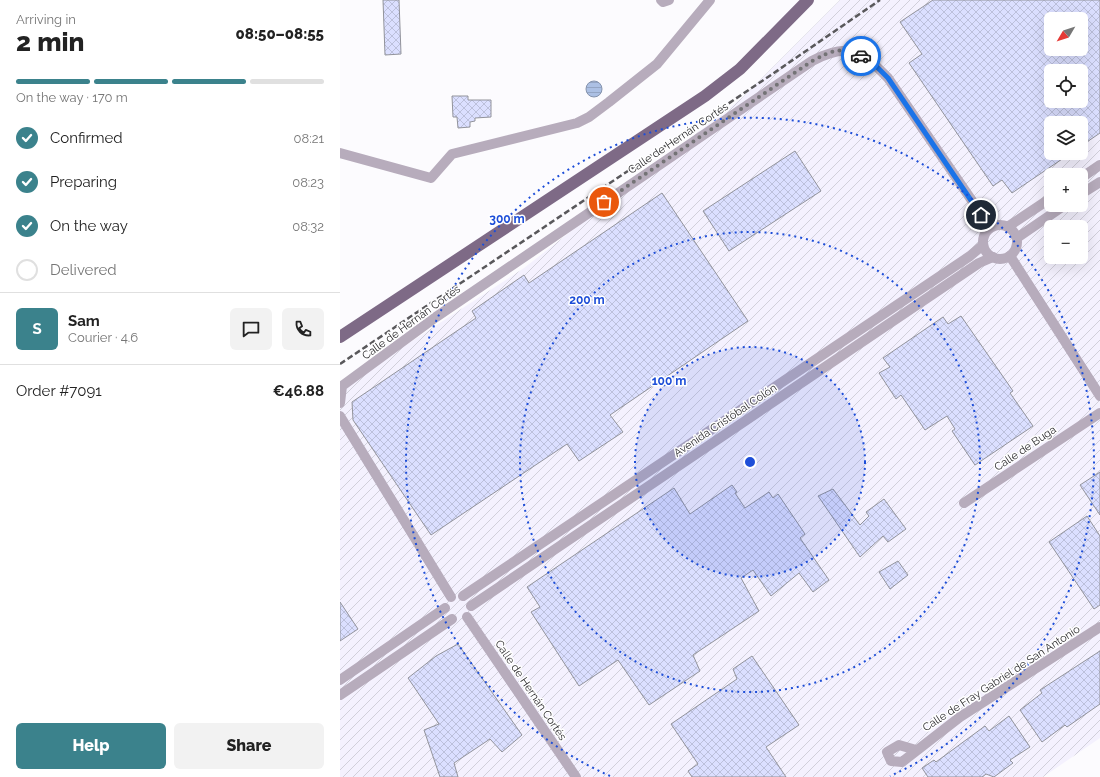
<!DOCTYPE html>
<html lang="en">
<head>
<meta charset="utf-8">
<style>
	:root { --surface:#fff; --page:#f2f2f2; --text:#222; --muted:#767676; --line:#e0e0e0; --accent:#3b828c }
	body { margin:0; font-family:Raleway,sans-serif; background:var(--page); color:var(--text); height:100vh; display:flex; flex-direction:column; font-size:15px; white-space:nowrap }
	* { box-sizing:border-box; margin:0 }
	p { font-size:13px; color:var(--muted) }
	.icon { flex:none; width:22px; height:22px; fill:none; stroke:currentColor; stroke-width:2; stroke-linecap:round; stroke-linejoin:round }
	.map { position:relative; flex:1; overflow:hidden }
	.drawer { display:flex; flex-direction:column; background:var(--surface); width:340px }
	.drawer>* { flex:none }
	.needle { width:26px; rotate:231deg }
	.buttons { position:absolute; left:704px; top:12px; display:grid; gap:8px }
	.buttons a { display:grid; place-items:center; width:44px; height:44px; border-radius:6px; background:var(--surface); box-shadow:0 4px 16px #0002; font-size:20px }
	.pin { position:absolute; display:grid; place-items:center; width:34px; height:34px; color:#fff; margin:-17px; border:2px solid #fff; border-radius:50%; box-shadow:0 1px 4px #0007 }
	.courier { position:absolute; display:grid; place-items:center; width:40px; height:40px; margin:-20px; border:3px solid #1a73e8; border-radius:50%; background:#fff; color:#222; box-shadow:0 1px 5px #0007 }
	.overview em { font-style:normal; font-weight:800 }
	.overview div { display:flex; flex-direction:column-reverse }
	.overview { display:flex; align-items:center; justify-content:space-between; height:68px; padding:0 16px }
	h1 { font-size:26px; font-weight:800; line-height:30px }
	.bar { display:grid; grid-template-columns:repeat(4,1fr); gap:6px 4px; align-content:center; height:48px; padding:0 16px }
	.bar i { height:5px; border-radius:3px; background:var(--line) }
	.bar .current { background:var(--accent) }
	.bar p { grid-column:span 4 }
	.line { display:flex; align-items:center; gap:10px; padding:0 16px; border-top:1px solid var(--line) }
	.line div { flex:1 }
	.round { display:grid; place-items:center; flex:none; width:42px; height:42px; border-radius:6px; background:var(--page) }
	ol { padding:0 16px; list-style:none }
	li { display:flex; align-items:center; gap:12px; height:44px }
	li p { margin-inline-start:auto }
	li .icon { padding:4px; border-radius:50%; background:var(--accent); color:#fff; stroke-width:4 }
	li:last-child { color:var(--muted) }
	li i { width:22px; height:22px; border:2px solid var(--line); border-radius:50% }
	.cta { display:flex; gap:8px; margin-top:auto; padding:8px 16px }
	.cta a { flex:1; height:46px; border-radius:6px; background:var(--accent); color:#fff; font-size:16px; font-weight:800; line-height:46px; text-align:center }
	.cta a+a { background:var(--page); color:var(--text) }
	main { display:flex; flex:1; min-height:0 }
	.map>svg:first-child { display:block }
	.industrial { fill:url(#industrial-furrows); fill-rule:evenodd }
	.water { fill:url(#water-rules); stroke:#8593ad }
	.building { fill:url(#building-cross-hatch); stroke:#92939b; fill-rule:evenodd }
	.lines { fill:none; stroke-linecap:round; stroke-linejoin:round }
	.minor { stroke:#b7acbc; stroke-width:10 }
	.major { stroke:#7e6a86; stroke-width:12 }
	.rail { stroke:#59585b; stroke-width:2.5; stroke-dasharray:6 3; stroke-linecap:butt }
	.done { stroke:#747376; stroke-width:4; stroke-dasharray:0 7.2 }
	.route { stroke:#1a73e8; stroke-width:5 }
	.ring { fill:none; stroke:#1d4ed8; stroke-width:2; stroke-dasharray:2 4 }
	.labels { text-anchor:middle; stroke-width:3; stroke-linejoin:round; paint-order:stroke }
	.street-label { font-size:11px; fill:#2b2a2d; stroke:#fff }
	.centre { fill:#1d4ed8; stroke:#fff; stroke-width:2 }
	.ring-label { font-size:12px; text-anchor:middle; font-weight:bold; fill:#1d4ed8; stroke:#fff; stroke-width:3; stroke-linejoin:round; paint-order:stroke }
</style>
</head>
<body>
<main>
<section class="drawer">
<div class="overview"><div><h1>2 min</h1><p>Arriving in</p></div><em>08:50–08:55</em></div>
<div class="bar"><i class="current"></i><i class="current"></i><i class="current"></i><i></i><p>On the way · 170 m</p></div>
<ol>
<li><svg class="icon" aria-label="check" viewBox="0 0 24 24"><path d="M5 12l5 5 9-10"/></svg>Confirmed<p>08:21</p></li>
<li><svg class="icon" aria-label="check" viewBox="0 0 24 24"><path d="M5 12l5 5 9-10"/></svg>Preparing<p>08:23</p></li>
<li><svg class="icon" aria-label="check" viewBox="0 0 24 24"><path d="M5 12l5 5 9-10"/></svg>On the way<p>08:32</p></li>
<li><i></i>Delivered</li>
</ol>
<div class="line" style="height:72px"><b class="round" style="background:var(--accent);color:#fff">S</b><div><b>Sam</b><p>Courier · 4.6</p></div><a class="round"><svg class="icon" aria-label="chat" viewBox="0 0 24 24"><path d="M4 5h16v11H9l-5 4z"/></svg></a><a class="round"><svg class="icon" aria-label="phone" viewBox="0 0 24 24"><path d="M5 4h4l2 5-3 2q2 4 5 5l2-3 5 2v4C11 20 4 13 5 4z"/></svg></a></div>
<div class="line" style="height:52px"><div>Order #7091</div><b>€46.88</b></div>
<div class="cta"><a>Help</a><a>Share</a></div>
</section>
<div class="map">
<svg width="760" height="777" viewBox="0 0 760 777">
	<defs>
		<pattern id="industrial-furrows" width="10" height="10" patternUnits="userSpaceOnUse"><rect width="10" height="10" fill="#f4f1fe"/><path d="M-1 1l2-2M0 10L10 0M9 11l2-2" fill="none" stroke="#d1cfda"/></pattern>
		<pattern id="water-rules" width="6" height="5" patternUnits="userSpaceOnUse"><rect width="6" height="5" fill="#acc0e4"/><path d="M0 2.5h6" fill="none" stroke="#94a5c4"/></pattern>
		<pattern id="building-cross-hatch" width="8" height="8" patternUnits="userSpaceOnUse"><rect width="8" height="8" fill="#dbdfff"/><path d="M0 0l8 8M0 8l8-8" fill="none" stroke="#bcc0db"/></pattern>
	</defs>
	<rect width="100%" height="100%" fill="#fcfbfe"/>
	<!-- industrial -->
	<path class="industrial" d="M500,0H760V738L703,777H0V391L20,375L184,268L403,97ZM711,19H741V49H711ZM711,71H741V101H711ZM711,123H741V153H711ZM711,175H741V205H711ZM711,227H741V257H711Z"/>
	<!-- water -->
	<circle class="water" cx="254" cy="89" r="8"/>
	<!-- building -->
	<g class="building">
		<path d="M43,0H59L61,54L45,55Z"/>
		<path d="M593,0H760V133L741,146V123H711V153H731L672,193L662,180L653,186L569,63L582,54L560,22ZM711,19H741V49H711ZM711,71H741V101H711Z"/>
		<path d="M112,96H128V100H151V117L135,118V121L130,122V127L118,128L117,117H113Z"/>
		<path d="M455,151L481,191L389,251L363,211Z"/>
		<path d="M322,193L408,321L270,415L283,432L239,461L227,444L91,535L13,420L12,402L136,318L132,311L184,275L189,283Z"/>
		<path d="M621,316L673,391L670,393L693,426L635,465L612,431L615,429L607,416L585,430L561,395L556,399L539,373L550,367L543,358L603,317L608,324Z"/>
		<path d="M760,472V515L740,485Z"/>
		<path d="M392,485L397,492L395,493L405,508L429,492L433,498L438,494L465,534L460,538L489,580L473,592L459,573L431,596L413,570L401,578L419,611L353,655L360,671L309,705L278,660L239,686L191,612L200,607L187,587L334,488L350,514Z"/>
		<path d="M493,489L520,525L529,516L526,512L544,499L566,529L548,542L543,536L520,557L478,496Z"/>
		<path d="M747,516L760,536V605L754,609L709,542Z"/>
		<path d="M558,561L568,575L550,589L539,572Z"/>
		<path d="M0,602L18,629L0,641Z"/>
		<path d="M118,644L182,735L162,752L150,739L114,763L118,777H100L84,730L99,724L68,678L96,656Z"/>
		<path d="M760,651V704L727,727L725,725L702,742L680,710L702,693L700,690Z"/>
		<path d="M412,656L459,725L426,747L446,777H352L348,771L358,764L331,724L397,679L393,669Z"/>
		<path d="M669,716L690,747L670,760L673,763L654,777L646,774L642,777H588L582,768L594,760L596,762L645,726L649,731Z"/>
	</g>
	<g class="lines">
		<!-- minor -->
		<g class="minor">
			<path d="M321,0L323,2L329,0"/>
			<path d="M0,153L91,178L112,154L237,123L249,117L269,102L317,64L370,0"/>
			<path d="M741,178L760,165"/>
			<path d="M741,194L760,182"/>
			<circle cx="660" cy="242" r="17"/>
			<path d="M669,226L711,198"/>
			<path d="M677,238L725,205"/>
			<path d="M670,256L760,396"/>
			<path d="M0,403L2,386L96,317L472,61C508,42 521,50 548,78L650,227"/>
			<path d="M0,416L111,597"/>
			<path d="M624,503L760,413"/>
			<path d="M123,596L630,256L643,245"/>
			<path d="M131,606L639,263L653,257"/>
			<path d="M127,617L236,777"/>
			<path d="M0,680L105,608"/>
			<path d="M0,695L112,619"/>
			<path d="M576,750L559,745L547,752L551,761L562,762L620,717L760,627"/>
		</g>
		<!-- major -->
		<path class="major" d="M0,337L365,96L400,69L468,0"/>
		<!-- rail -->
		<path class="rail" d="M0,364L431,75L540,0"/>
	</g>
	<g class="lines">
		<!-- done -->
		<path class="done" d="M264,202L472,61C491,51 501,46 521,56"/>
		<!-- route -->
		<path class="route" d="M521,56L531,61L548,78L641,215"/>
	</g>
	<!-- distance rings -->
	<circle cx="410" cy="462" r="115" fill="#1d4ed8" fill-opacity=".12"/>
	<g class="ring">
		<circle cx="410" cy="462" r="115"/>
		<circle cx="410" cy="462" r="230"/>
		<path d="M270 776A344 344 0 1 1 550 776"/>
	</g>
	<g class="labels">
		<!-- street labels -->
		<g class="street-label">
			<text transform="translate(338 138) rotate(-34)" y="4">Calle de Hernán Cortés</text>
			<text transform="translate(71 322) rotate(-36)" y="4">Calle de Hernán Cortés</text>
			<text transform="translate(385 420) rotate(-34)" y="4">Avenida Cristóbal Colón</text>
			<text transform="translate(685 448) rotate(-34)" y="4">Calle de Buga</text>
			<text transform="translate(661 678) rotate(-33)" y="4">Calle de Fray Gabriel de San Antonio</text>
			<text transform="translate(191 690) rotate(56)" y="4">Calle de Hernán Cortés</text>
		</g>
	</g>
	<circle cx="410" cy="462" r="6" class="centre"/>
	<g class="ring-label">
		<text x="167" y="223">300 m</text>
		<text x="247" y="304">200 m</text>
		<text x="329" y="385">100 m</text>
	</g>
</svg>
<div class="buttons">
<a><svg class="needle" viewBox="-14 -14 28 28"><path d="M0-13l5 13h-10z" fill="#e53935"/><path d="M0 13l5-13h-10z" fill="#767676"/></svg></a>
<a><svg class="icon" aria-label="locate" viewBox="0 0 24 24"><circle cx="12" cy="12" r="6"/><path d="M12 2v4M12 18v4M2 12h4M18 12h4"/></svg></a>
<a><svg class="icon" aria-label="layers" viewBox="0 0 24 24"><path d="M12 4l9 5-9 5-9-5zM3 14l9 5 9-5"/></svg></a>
<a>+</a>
<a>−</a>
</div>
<div class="pin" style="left:264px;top:202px;background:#ea580c"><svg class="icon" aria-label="bag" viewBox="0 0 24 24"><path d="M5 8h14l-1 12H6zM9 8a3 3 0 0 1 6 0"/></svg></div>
<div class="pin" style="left:641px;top:215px;background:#1f2937"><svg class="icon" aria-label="home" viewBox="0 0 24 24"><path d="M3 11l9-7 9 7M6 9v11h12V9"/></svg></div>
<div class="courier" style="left:521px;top:56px"><svg class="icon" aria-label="car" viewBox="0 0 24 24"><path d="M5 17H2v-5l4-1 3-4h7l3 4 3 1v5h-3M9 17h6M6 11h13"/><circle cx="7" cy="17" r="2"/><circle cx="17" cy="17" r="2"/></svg></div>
</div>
</main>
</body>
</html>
